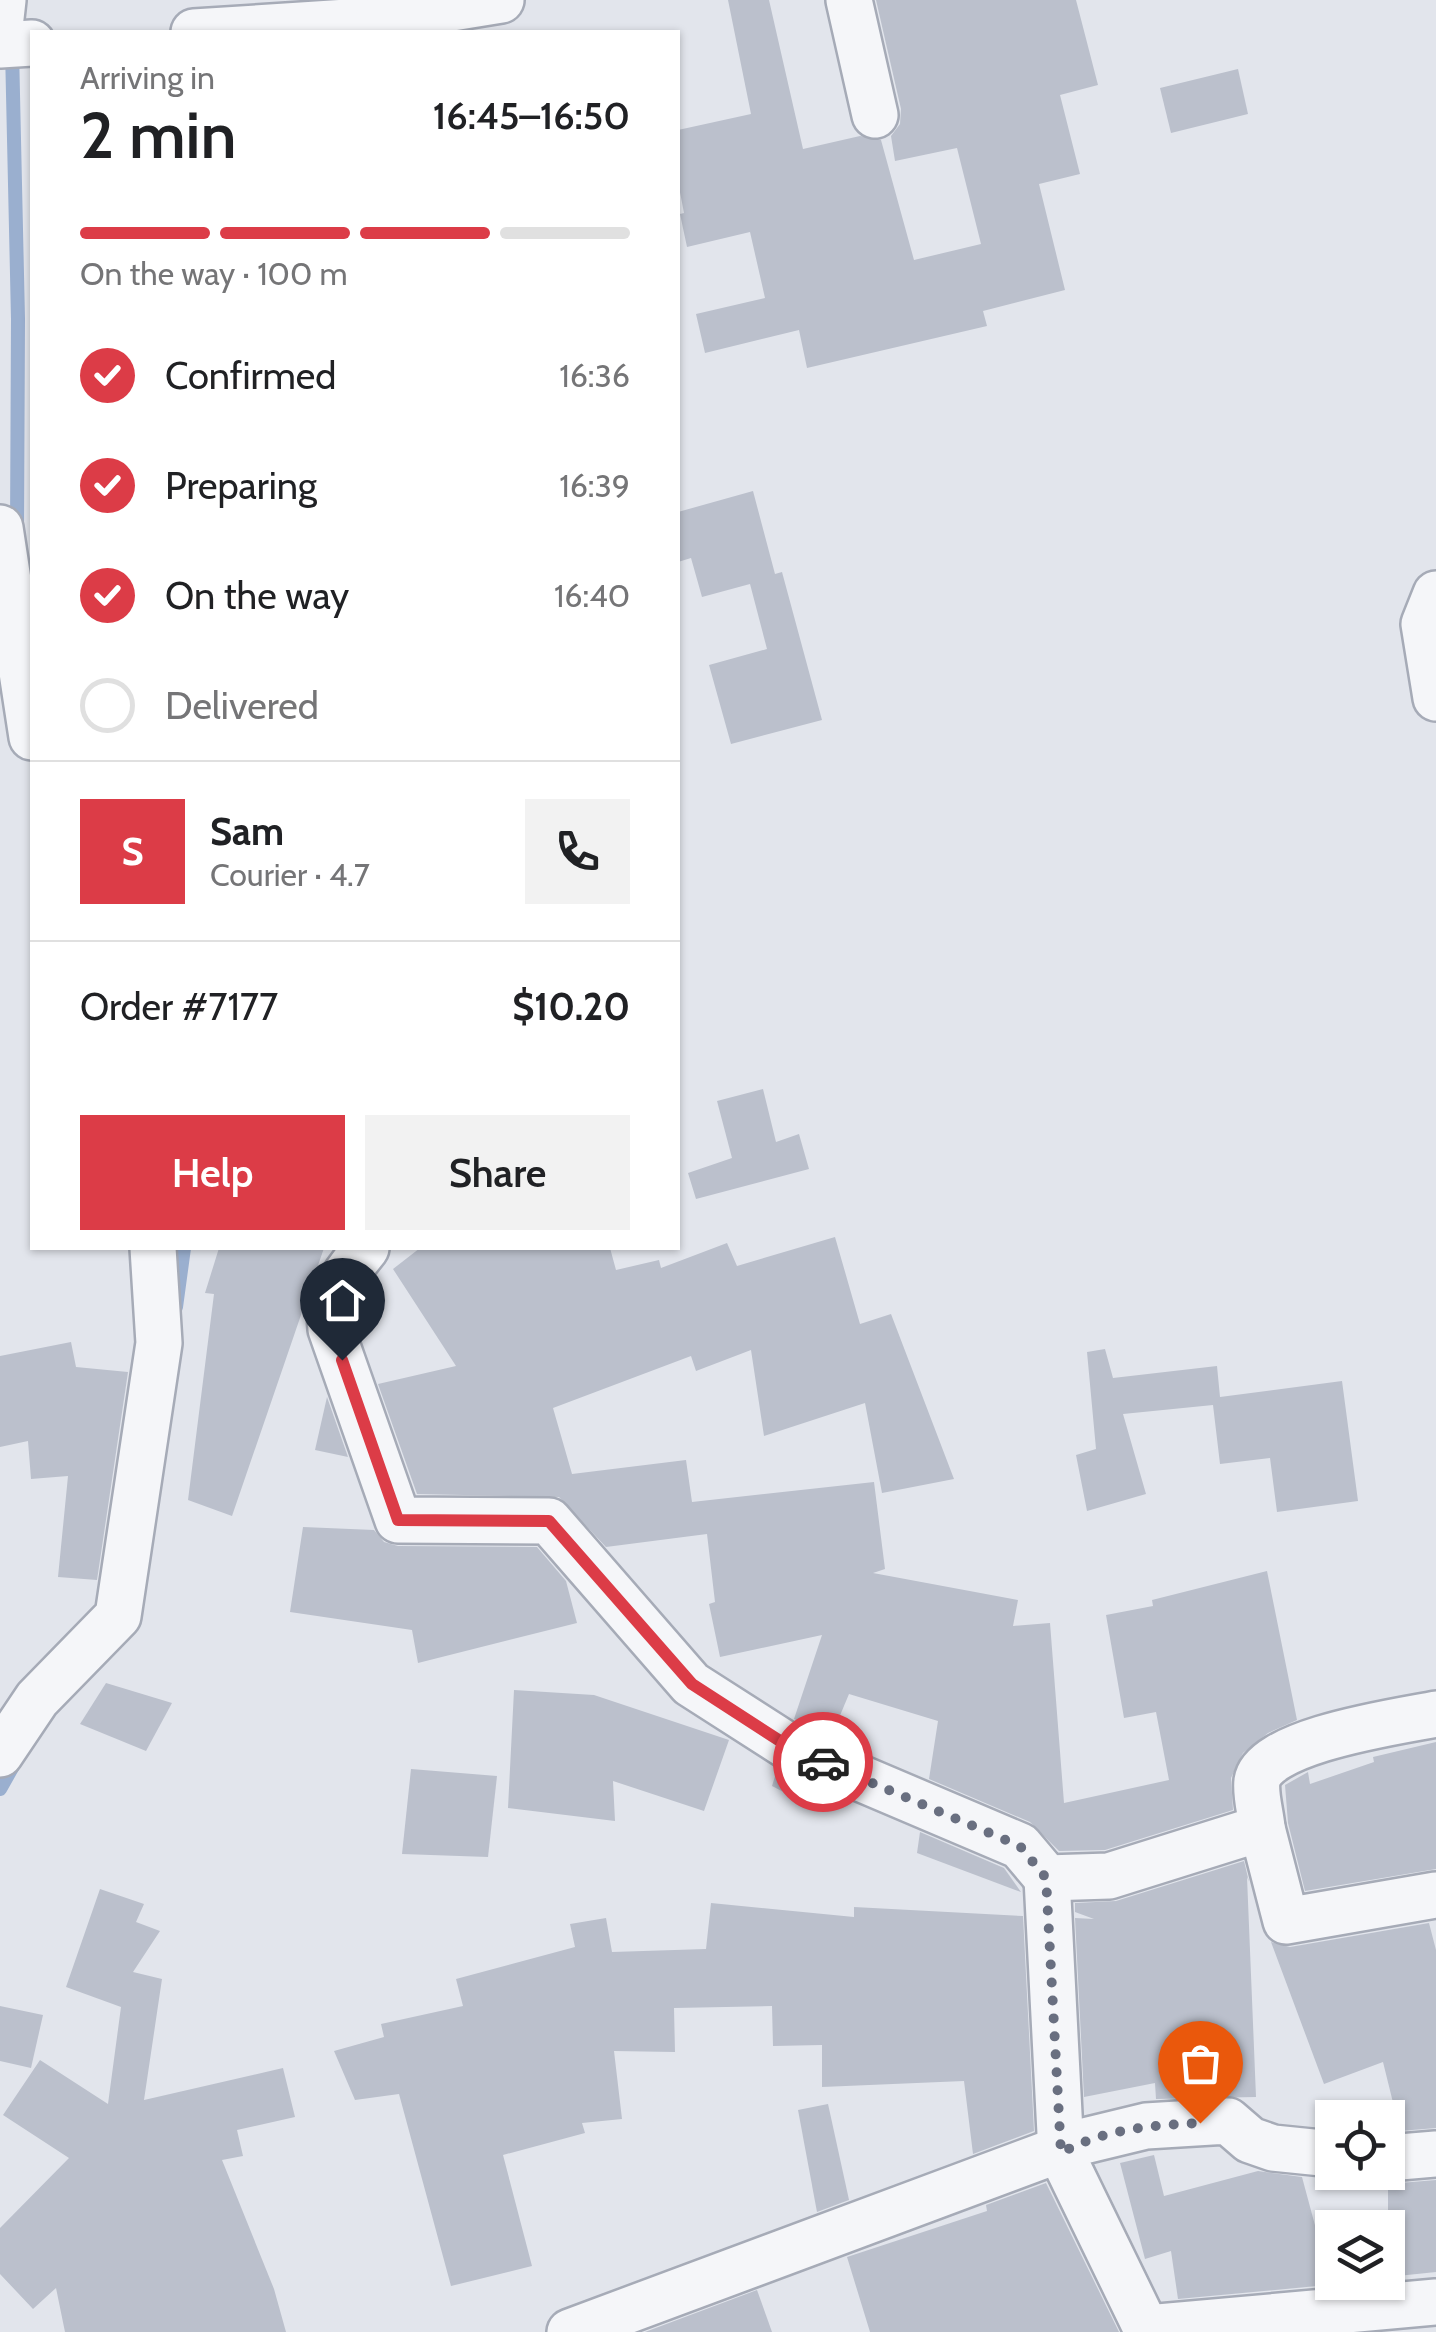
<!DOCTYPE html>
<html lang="en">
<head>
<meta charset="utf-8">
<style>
	:root { --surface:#fff; --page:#f2f2f2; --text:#202124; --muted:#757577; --line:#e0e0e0; --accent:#dc3c47 }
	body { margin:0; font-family:Cabin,sans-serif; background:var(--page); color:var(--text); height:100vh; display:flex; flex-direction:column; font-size:38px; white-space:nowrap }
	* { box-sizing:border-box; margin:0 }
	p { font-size:32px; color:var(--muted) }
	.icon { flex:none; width:55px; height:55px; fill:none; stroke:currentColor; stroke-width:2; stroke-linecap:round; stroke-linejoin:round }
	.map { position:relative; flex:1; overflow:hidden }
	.drawer { position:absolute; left:30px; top:30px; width:650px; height:1220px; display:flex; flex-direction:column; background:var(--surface); border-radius:0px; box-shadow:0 2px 8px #0004 }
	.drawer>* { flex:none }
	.fabs { position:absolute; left:1315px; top:2100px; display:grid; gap:20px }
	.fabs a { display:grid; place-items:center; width:90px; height:90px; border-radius:0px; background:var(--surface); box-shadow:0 2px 8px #0004; font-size:50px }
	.pin { position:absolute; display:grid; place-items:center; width:85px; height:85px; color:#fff; margin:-102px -42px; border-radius:50% 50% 50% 0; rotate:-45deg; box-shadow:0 0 10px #0007 }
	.pin .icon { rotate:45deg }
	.courier { position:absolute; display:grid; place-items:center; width:100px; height:100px; margin:-50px; border:8px solid #dc3c47; border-radius:50%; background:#fff; color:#222; box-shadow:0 2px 12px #0007 }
	.headline em { font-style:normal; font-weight:600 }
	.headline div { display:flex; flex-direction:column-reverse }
	.headline { display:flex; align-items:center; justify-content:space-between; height:170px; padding:0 50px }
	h1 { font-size:65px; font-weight:600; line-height:75px }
	.bar { display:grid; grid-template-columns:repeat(4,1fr); gap:15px 10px; align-content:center; height:120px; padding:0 50px }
	.bar i { height:12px; border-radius:8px; background:var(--line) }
	.bar .current { background:var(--accent) }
	.bar p { grid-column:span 4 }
	.line { display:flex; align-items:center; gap:25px; padding:0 50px; border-top:2px solid var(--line) }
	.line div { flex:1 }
	.round { display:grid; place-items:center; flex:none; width:105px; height:105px; border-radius:0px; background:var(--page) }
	ol { padding:0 50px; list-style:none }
	li { display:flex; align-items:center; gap:30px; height:110px }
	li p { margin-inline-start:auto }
	li .icon { padding:10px; border-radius:50%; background:var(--accent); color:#fff; stroke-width:4 }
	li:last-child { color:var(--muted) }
	li i { width:55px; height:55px; border:5px solid var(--line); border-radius:50% }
	.cta { display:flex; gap:20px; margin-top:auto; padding:20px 50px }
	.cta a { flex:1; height:115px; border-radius:0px; background:var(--accent); color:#fff; font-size:40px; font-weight:600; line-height:115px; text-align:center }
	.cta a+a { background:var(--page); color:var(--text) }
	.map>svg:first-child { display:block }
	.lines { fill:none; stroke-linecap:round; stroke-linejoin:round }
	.stream { stroke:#9aafcf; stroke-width:14 }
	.building { fill:#bbc0cc }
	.minor-casing { stroke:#a6abb7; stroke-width:50 }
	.minor { stroke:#f5f6f9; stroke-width:45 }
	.done { stroke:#696f80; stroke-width:10; stroke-dasharray:0 18 }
	.route { stroke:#dc3c47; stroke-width:12 }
</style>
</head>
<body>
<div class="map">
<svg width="1436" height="2332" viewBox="0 0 1436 2332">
	<rect width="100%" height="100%" fill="#e2e5ec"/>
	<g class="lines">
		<!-- stream -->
		<g class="stream">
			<path d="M12,49L18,319L17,533"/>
			<path d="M176,1307L184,1248"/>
			<path d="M0,1789L17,1759"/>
		</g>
	</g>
	<!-- building -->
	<g class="building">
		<path d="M728,0H769L803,149L860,136L881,140L914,260L981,244L957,148L895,161L891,136L900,124L901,109L876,0H1076L1098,85L1060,95L1080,174L1039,184L1065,290L983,311L987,326L807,368L799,330L705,353L696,314L765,298L750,232L687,247L680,214L684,213L678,182V130L751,114Z"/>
		<path d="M1238,69L1248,114L1171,133L1160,88Z"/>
		<path d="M753,491L775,574L782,572L822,720L731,744L709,665L767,649L750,584L702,597L691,558L678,562V512Z"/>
		<path d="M763,1089L776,1142L799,1134L809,1169L696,1199L688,1173L732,1158L717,1101Z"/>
		<path d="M835,1237L860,1324L891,1314L954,1479L882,1493L865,1403L764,1436L751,1350L696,1371L691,1356L553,1408L572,1474L686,1460L692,1502L874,1482L885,1569L873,1573L1018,1600L1013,1626L1050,1623L1064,1803L1169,1780L1156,1712L1124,1718L1106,1615L1153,1606L1152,1600L1267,1571L1297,1720L1268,1733L1243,1753L1231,1778L1233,1810L1105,1850L1059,1851L1030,1822L929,1779L938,1721L849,1694L831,1737L794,1719L822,1635L720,1657L709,1604L715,1602L707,1534L606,1547L559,1497L417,1494L378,1384L456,1366L393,1269L420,1248H610L616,1270L659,1260L661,1268L727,1243L737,1266Z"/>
		<path d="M219,1248H324L232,1516L188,1500L214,1294L205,1293Z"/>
		<path d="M71,1342L76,1367L128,1372L97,1580L58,1577L68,1476L31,1479L28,1441L0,1447V1356Z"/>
		<path d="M1105,1349L1113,1378L1217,1366L1220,1397L1342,1381L1358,1501L1277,1512L1270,1458L1220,1464L1213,1405L1123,1414L1146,1494L1087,1511L1076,1455L1096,1449L1087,1352Z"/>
		<path d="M327,1397L348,1457L315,1450Z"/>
		<path d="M303,1527L374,1530L384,1542L398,1546L537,1547L566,1581L577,1623L418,1663L412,1630L290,1612Z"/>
		<path d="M106,1683L172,1703L146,1751L80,1724Z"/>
		<path d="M514,1690L594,1695L729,1740L704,1811L613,1781L615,1821L508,1808Z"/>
		<path d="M1436,1742V1869L1305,1891L1288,1823L1285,1785L1308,1772L1310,1784L1374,1762L1373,1757Z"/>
		<path d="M411,1769L497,1776L488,1857L402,1854Z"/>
		<path d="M777,1770L808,1784L799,1800L772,1786Z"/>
		<path d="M920,1832L1004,1868L1021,1892L917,1853Z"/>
		<path d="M1244,1861L1249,1882L1247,1877L1256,2097L1156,2099L1155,2083L1084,2097L1075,1918L1094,1919L1075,1912V1903L1116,1901Z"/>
		<path d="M100,1889L144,1904L136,1922L160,1931L133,1972L162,1979L144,2100L283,2068L295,2117L237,2130L243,2156L222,2160L274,2289L286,2332H65L56,2288L33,2309L0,2274V2228L69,2158L3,2115L40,2060L108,2104L121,2007L66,1987Z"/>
		<path d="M711,1903L854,1917V1907L1023,1916L1034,2131L973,2154L964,2081L822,2087V2045L773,2046L772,2006L674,2008L675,2052L614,2051L622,2119L582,2123L585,2133L503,2155L532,2266L451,2286L399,2094L355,2100L334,2051L384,2037L381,2024L463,2006L456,1979L575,1947L570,1924L606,1918L612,1952L706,1949Z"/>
		<path d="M1429,1923L1436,1950V2128L1400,2131L1383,2062L1324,2084L1271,1942L1290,1947Z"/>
		<path d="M0,2006L43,2015L31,2068L0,2061Z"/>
		<path d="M828,2104L849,2200L817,2212L798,2110Z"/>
		<path d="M1154,2155L1164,2196L1258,2171L1302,2177L1327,2270H1332V2282H1360L1178,2299L1171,2251L1145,2259L1120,2163Z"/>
		<path d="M1436,2180V2272L1388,2277V2184Z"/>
		<path d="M1046,2183L1119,2332H870L847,2257L987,2211L986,2205Z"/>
		<path d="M757,2290L772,2332H645Z"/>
	</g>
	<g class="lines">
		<defs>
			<g id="minor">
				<path d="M849,0L875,115"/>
				<path d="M0,27L3,0"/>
				<path d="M194,32L378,20"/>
				<path d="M379,32L378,20L501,0"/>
				<path d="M0,45L32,43"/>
				<path d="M0,528L32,737"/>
				<path d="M1436,594L1424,624L1436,698"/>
				<path d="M366,1248C344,1276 327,1292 331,1329L398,1520L549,1521L691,1684L794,1750L1020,1846L1047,1878L1109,1876L1262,1828L1286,1921L1436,1895"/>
				<path d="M0,1754L37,1699L118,1616L159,1343L153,1248"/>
				<path d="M1262,1828C1261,1814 1255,1795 1257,1781C1264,1740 1401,1721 1436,1714"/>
				<path d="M1047,1878L1061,2153L1148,2332"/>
				<path d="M1388,2158L1436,2154"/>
				<path d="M1147,2328L1436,2302"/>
				<path d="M570,2332L1080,2142L1146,2126L1228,2121L1250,2140L1273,2148L1332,2154"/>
			</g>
		</defs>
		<!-- minor casing -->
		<use href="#minor" class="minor-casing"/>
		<!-- minor -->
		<use href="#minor" class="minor"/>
	</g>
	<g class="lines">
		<!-- done -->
		<path class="done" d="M823,1762L1020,1846L1046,1878L1061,2153C1103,2129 1153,2125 1200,2123"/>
		<!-- route -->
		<path class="route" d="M342,1360L398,1520L549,1521L692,1684L794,1750L823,1762"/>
	</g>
</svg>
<div class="fabs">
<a><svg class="icon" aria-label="locate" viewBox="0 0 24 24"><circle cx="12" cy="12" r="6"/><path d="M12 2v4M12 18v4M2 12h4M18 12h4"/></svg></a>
<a><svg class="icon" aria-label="layers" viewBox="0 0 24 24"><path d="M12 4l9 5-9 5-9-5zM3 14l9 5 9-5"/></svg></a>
</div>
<div class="pin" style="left:1200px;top:2123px;background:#ea580c"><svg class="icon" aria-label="bag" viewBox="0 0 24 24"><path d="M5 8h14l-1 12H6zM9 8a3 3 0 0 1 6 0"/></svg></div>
<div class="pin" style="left:342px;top:1360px;background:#1f2937"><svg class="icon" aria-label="home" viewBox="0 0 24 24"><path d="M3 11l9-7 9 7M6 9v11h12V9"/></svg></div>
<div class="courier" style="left:823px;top:1762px"><svg class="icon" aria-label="car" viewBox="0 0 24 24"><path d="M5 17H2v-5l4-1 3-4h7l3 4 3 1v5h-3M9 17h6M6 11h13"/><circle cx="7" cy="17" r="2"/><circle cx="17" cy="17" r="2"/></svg></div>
<section class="drawer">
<div class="headline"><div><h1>2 min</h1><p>Arriving in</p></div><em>16:45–16:50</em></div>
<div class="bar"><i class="current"></i><i class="current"></i><i class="current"></i><i></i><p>On the way · 100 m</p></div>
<ol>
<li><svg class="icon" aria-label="check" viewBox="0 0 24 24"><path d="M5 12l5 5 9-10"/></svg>Confirmed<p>16:36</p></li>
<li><svg class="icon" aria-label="check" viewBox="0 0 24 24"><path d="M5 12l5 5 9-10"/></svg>Preparing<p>16:39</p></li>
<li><svg class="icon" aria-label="check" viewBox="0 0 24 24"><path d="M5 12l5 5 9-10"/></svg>On the way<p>16:40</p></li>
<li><i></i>Delivered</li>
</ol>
<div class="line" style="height:180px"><b class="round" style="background:var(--accent);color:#fff">S</b><div><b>Sam</b><p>Courier · 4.7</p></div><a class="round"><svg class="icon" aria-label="phone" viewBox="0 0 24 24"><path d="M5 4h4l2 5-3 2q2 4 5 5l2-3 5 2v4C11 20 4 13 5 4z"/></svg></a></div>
<div class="line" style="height:130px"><div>Order #7177</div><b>$10.20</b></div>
<div class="cta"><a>Help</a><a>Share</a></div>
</section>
</div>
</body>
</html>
